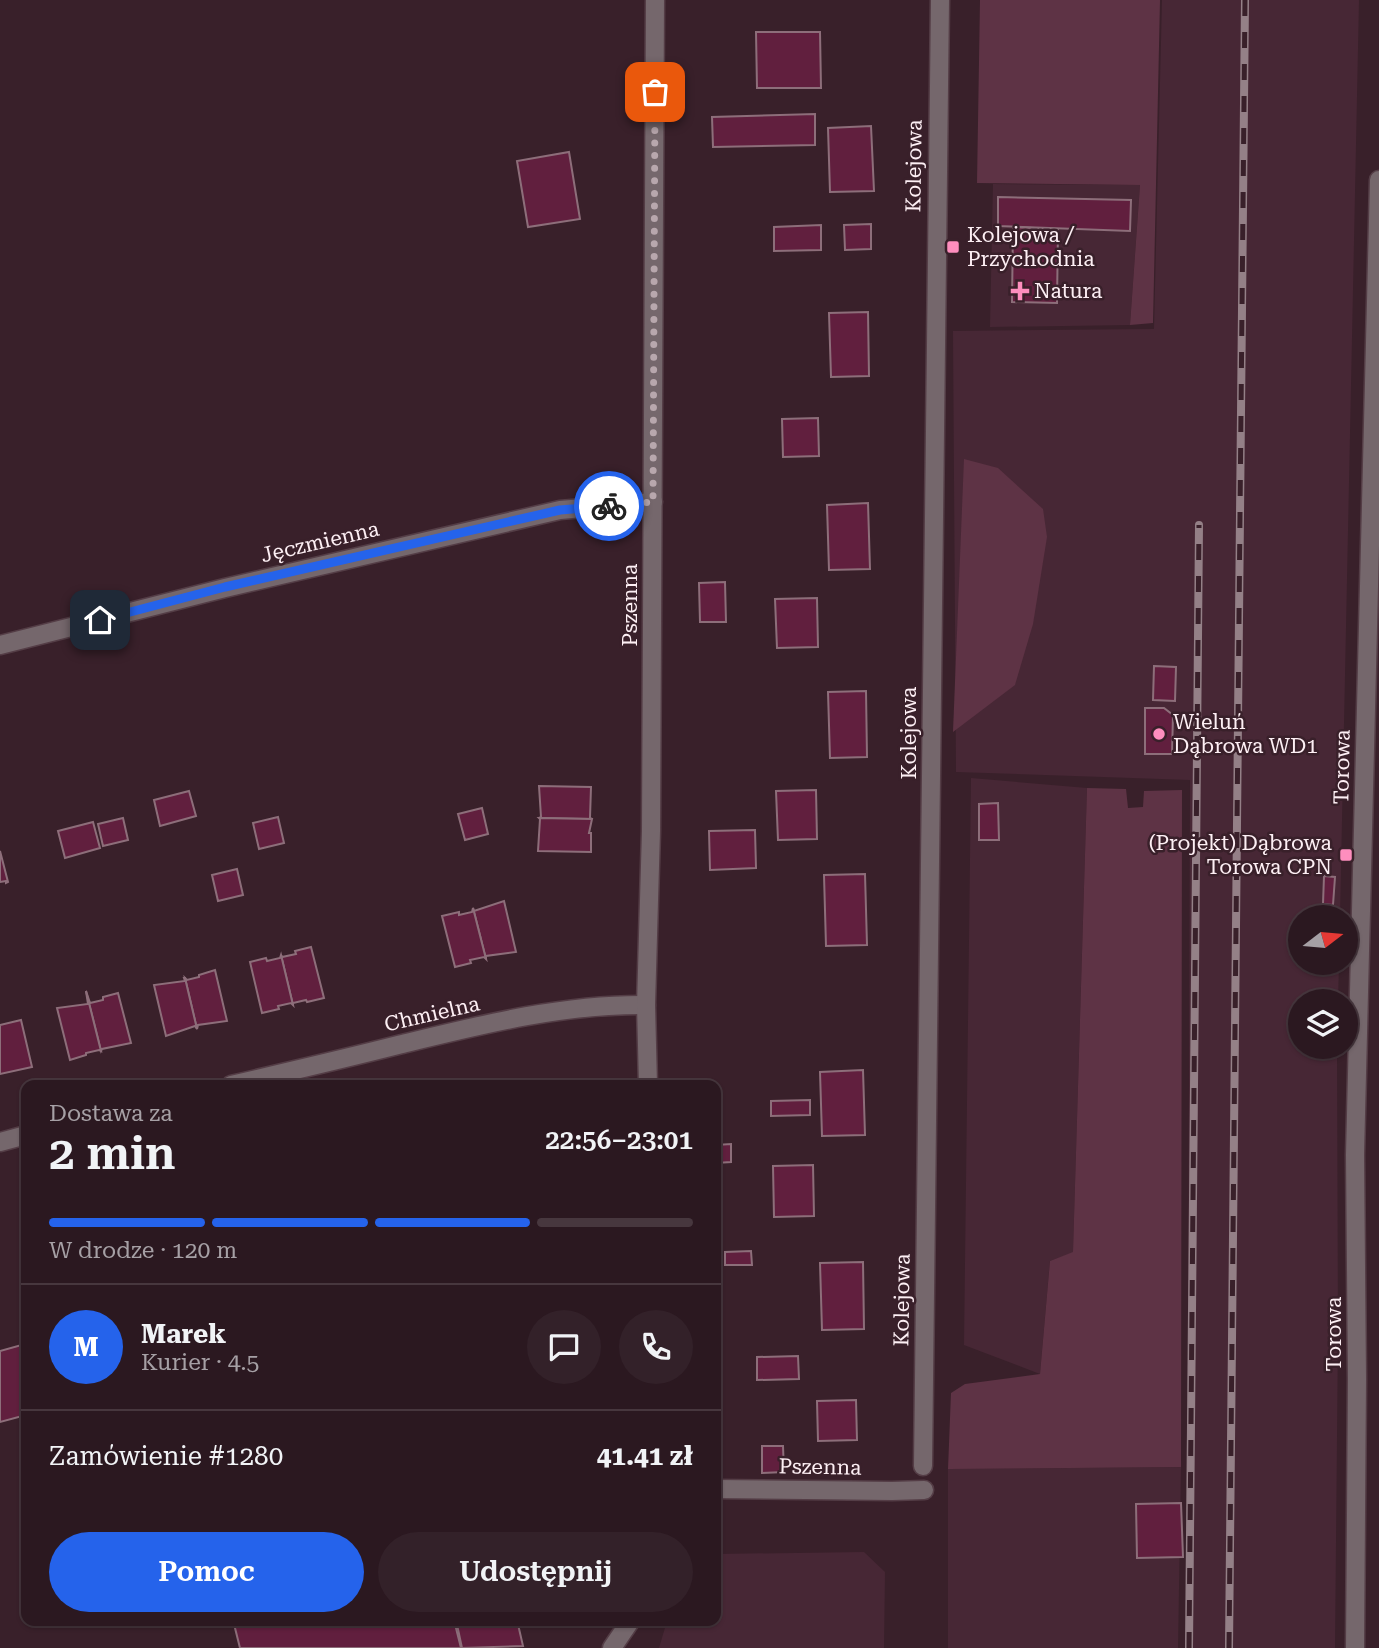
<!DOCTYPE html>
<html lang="pl">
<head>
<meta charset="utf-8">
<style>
	:root { --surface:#2b1820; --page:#332129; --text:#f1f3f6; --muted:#a6a0a5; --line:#47373e; --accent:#2563eb }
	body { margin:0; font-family:"Roboto Serif",serif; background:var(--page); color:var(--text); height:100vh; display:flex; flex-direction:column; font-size:26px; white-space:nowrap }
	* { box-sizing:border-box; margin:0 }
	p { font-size:23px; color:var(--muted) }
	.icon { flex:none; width:38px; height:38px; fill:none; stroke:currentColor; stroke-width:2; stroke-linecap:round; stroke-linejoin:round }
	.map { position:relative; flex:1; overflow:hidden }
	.side { position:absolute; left:21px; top:1080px; width:700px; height:546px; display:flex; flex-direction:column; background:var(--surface); border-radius:14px; box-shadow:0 2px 5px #0004,0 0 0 2px var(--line) }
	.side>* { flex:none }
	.needle { width:46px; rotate:74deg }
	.fabs { position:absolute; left:1288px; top:905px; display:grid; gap:14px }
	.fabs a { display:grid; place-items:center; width:70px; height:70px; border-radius:50%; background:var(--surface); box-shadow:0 2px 5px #0004,0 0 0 2px var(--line); font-size:35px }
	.pin { position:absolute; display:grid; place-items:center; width:60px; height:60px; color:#fff; margin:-30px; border-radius:14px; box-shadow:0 4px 10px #0006 }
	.courier { position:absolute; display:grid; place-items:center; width:70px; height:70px; margin:-35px; border:5px solid #2563eb; border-radius:50%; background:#fff; color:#222; box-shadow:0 2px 9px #0007 }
	.overview em { font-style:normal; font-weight:600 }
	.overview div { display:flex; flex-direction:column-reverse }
	.overview { display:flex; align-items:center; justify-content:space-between; height:119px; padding:0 28px }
	h1 { font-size:46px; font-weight:600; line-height:52px }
	.bar { display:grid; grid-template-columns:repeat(4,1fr); gap:10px 7px; align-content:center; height:84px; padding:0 28px }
	.bar i { height:9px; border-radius:5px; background:var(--line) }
	.bar .active { background:var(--accent) }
	.bar p { grid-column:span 4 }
	.line { display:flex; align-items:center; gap:18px; padding:0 28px; border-top:2px solid var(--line) }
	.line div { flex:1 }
	.round { display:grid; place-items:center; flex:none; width:74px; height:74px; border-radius:37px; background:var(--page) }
	.button { display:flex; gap:14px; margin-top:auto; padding:14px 28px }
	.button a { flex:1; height:80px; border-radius:42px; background:var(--accent); color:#fff; font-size:28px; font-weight:600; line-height:80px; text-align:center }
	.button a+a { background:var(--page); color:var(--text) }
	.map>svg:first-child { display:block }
	.built { fill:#472735 }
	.green { fill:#5e3345 }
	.building { fill:#611f3e; stroke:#8d6e7a; stroke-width:2 }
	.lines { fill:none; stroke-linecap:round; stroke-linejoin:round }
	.minor-casing { stroke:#543d46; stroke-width:21 }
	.minor { stroke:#75676c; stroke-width:18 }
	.rail-casing { stroke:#948087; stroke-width:8 }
	.rail { stroke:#39202a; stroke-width:5; stroke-dasharray:16; stroke-linecap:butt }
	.done { stroke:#b8a7ad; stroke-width:7; stroke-dasharray:0 12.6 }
	.route { stroke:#2563eb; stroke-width:9 }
	.poi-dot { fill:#fe8ebe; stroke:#39202a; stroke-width:2.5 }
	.labels { text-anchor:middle; stroke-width:5; stroke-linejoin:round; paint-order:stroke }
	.street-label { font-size:21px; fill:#fdeff4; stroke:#39202a }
	.poi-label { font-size:21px; fill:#fdeff4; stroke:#39202a; text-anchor:start }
</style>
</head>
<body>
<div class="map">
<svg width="1379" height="1648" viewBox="0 0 1379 1648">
	<rect width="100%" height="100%" fill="#39202a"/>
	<!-- built -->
	<g class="built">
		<path d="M1162,0H1359L1340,917H1300V962L1339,963L1338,1001H1300V1046L1337,1047L1338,1333L1335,1648H1187L1190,780L956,772L953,331L1154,329Z"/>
		<path d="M993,184L1140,185L1130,325L990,327Z"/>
		<path d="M971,778L1087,788L1073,1253L1050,1261L1040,1374L964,1345Z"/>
		<path d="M1181,1467L1178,1648H948V1469Z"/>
		<path d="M864,1552L885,1572L884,1648H659L667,1621L716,1620V1554Z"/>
	</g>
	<!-- green -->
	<g class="green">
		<path d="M980,0H1160L1153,323L1130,325L1140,185L977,183Z"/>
		<path d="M964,459L998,468L1043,509L1047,537L1033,624L1015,685L953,732Z"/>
		<path d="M1087,788L1126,789L1128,808L1143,807L1144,791L1182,790L1181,1467L948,1469L951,1393L965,1384L1040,1374L1050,1261L1073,1252Z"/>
	</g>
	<!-- building -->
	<g class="building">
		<path d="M756,32H820L821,88H757Z"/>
		<path d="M815,114V145L713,147L712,117Z"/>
		<path d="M871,126L874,191L830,192L828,128Z"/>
		<path d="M569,152L580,219L528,227L517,161Z"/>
		<path d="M998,197L1131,200L1130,231L998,226Z"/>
		<path d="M871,224V249L845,250L844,225Z"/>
		<path d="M821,225V250L774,251V227Z"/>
		<path d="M1013,227L1058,229L1057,303L1012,302Z"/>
		<path d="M868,312L869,376L831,377L829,313Z"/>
		<path d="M818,418L819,456L783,457L782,419Z"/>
		<path d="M868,503L870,569L829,570L827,505Z"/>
		<path d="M725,582L726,622H700L699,583Z"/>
		<path d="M817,598L818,647L777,648L775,599Z"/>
		<path d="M1154,666L1176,667L1175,701L1153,700Z"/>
		<path d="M866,691L867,757L830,758L828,692Z"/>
		<path d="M1145,708H1164L1173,715L1172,754H1145Z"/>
		<path d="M539,786L591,787L590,818L592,819L539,818L541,817Z"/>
		<path d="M816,790L817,839L778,840L776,791Z"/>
		<path d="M189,791L196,816L160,826L154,800Z"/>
		<path d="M998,803L999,840H979V804Z"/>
		<path d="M482,808L488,834L465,840L458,814Z"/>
		<path d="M278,817L284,843L259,849L253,823Z"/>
		<path d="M123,818L128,840L103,846L98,824Z"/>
		<path d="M539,818L592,819L589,833H591V852L538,851L540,819Z"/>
		<path d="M93,822L100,848L65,858L58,831Z"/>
		<path d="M755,830L756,868L710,870L709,831Z"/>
		<path d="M0,851L8,882L6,883V881L0,882Z"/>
		<path d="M237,869L243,895L218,901L212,875Z"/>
		<path d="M865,874L867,945L826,946L824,875Z"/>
		<path d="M1324,876L1335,877L1333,905L1323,904Z"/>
		<path d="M504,901L516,952L486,956V959L473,908L474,911Z"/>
		<path d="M473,908L486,959L484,957L470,960L471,963L455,967L442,916L459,912V915L472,912Z"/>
		<path d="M311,947L324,998L307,1002L306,1000L293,1003V1005L281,955L282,957L296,954L295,951Z"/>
		<path d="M281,955L293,1005L291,1003L278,1006L279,1009L262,1013L250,962L266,958L267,961L280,958Z"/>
		<path d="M215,970L227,1021L198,1025L197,1029L185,978L187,980L199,977V975Z"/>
		<path d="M184,978H185L197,1029L195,1026L166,1036L154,985L185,981Z"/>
		<path d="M86,991L90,1003L103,1000V997L118,993L131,1043L102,1049L101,1051Z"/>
		<path d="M86,991L101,1051L99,1050L86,1053V1055L70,1060L57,1008L88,1004Z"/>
		<path d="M21,1020L32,1067L0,1074V1025Z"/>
		<path d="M863,1070L865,1135L822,1136L820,1072Z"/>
		<path d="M810,1100V1115L771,1116V1101Z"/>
		<path d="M731,1144V1162L716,1163V1145Z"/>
		<path d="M813,1165L814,1216L774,1217L773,1166Z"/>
		<path d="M751,1251L752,1265H725V1252Z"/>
		<path d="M863,1262L864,1329L822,1330L820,1263Z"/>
		<path d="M25,1344L26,1415L0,1422V1351Z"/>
		<path d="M798,1356L799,1379L757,1380V1357Z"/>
		<path d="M856,1400L857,1440L818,1441L817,1401Z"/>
		<path d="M762,1446H783L784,1472L762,1473Z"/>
		<path d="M1181,1503L1183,1557L1137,1558L1136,1504Z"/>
		<path d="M233,1620H454L461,1648H240Z"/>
		<path d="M456,1620H517L523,1646L462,1648Z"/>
	</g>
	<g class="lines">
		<defs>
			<g id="minor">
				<path d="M0,645L225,588L560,510L653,502"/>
				<path d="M231,1085C287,1072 343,1059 398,1045C480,1025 562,1004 646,1005"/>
				<path d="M648,1085L646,1005L651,831L655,0"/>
				<path d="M0,1142L26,1135"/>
				<path d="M923,1466C929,978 932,489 940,0"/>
				<path d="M716,1489L892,1491L924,1490"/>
				<path d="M612,1648L631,1620"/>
				<path d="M1355,1648L1357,1379L1355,1155L1379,180"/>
			</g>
		</defs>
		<!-- minor casing -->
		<use href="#minor" class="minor-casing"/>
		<!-- minor -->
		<use href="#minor" class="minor"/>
		<defs>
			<g id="rail">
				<path d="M1189,1648L1199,525"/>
				<path d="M1229,1648L1245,0"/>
			</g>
		</defs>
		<!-- rail casing -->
		<use href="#rail" class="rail-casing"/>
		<!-- rail -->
		<use href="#rail" class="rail"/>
	</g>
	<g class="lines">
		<!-- done -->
		<path class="done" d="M609,506L653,502L655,92"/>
		<!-- route -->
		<path class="route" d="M100,620L225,587L560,510L609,506"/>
	</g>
	<!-- markers -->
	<g class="poi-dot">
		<rect x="946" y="240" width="14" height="14" rx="3.5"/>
		<path d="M1016.5 280.5h7v7h7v7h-7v7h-7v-7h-7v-7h7z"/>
		<circle cx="1159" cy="734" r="7"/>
		<rect x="1339" y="848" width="14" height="14" rx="3.5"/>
	</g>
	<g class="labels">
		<!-- street labels -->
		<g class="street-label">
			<text transform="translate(914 166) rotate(-89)" y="7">Kolejowa</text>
			<text transform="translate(320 542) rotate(-13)" y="7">Jęczmienna</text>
			<text transform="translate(630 605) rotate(-90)" y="7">Pszenna</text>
			<text transform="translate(909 733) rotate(-90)" y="7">Kolejowa</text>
			<text transform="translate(1342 767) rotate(-89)" y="7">Torowa</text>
			<text transform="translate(432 1014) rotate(-13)" y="7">Chmielna</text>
			<text transform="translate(902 1300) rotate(-89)" y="7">Kolejowa</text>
			<text transform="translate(1334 1334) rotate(-90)" y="7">Torowa</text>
			<text transform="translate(820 1467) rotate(1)" y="7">Pszenna</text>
		</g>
		<!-- poi labels -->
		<g class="poi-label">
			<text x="967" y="242">Kolejowa /<tspan x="967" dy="24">Przychodnia</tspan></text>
			<text x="1034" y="298">Natura</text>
			<text x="1173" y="729">Wieluń<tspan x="1173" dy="24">Dąbrowa WD1</tspan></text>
			<text x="1332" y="850" text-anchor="end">(Projekt) Dąbrowa<tspan x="1332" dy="24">Torowa CPN</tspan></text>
		</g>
	</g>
</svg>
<div class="fabs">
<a><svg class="needle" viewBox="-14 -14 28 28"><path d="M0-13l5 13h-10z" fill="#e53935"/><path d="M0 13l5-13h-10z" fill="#a6a0a5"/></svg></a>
<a><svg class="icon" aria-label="layers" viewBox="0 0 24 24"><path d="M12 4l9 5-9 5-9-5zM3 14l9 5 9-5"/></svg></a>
</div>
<div class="pin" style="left:655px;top:92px;background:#ea580c"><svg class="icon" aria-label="bag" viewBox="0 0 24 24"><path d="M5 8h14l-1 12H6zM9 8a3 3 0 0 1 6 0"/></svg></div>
<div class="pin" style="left:100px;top:620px;background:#1f2937"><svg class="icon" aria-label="home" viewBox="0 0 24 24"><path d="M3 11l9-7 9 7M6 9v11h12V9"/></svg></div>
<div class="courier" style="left:609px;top:506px"><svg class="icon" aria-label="bike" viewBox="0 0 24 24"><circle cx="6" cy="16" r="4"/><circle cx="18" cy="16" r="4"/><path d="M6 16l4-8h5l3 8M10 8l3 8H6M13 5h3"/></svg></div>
<section class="side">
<div class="overview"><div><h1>2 min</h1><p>Dostawa za</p></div><em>22:56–23:01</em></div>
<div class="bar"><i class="active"></i><i class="active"></i><i class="active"></i><i></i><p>W drodze · 120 m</p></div>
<div class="line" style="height:126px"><b class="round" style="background:var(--accent);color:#fff">M</b><div><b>Marek</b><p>Kurier · 4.5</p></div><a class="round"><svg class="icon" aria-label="chat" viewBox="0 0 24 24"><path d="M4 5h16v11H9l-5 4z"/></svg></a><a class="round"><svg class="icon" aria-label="phone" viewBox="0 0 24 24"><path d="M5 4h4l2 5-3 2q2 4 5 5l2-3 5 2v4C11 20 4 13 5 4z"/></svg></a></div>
<div class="line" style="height:91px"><div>Zamówienie #1280</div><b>41.41 zł</b></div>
<div class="button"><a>Pomoc</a><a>Udostępnij</a></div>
</section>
</div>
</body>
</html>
